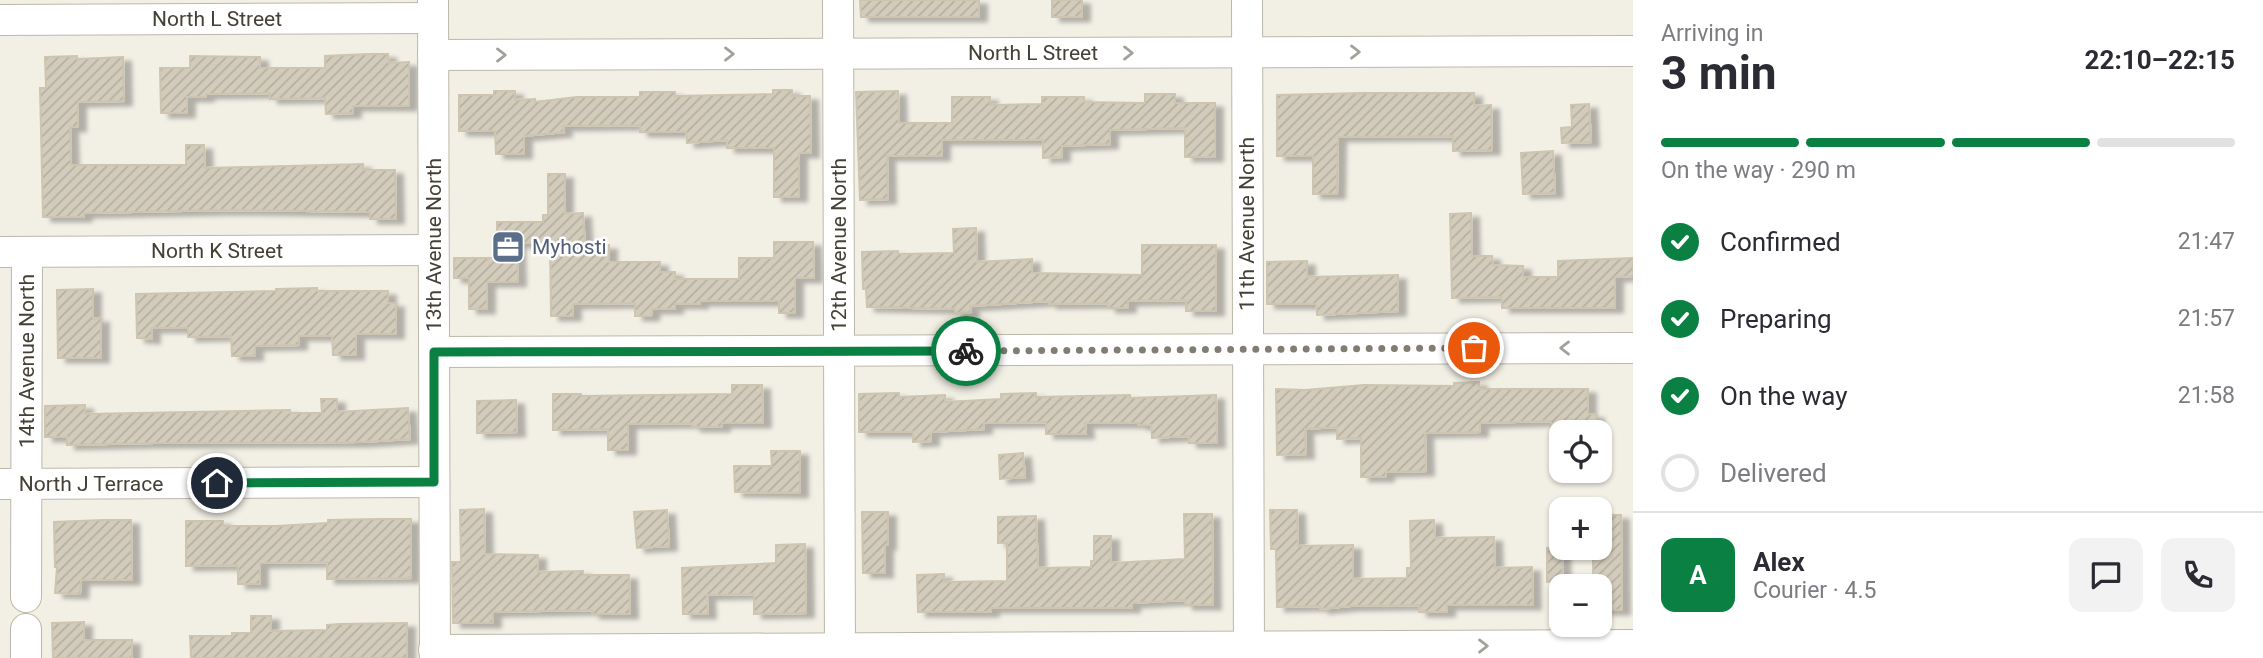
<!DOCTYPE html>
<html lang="en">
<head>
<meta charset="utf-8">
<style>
	:root { --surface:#fff; --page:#f2f2f3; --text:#2b2b33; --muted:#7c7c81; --line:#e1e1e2; --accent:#0b8043 }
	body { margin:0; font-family:Roboto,sans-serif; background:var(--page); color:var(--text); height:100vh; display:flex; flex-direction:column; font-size:26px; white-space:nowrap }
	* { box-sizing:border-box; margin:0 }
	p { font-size:23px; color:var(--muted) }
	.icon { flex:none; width:38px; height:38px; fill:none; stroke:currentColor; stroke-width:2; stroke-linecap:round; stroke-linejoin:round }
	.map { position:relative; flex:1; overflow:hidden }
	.drawer { display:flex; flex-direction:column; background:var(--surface); width:630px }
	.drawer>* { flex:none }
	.buttons { position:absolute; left:1549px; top:420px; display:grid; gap:14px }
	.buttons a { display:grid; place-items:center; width:63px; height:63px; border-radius:14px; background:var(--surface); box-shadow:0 2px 5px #0004; font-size:35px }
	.pin { position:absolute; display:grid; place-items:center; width:60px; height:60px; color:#fff; margin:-30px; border:4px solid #fff; border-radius:50%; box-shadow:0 2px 7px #0007 }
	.courier { position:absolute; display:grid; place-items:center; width:70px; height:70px; margin:-35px; border:5px solid #0b8043; border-radius:50%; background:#fff; color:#222; box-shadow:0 2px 9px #0007 }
	.head em { font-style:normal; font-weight:700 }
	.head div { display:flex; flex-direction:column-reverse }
	.head { display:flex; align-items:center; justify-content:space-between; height:119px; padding:0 28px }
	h1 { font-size:46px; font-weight:700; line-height:52px }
	.bar { display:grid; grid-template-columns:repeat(4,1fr); gap:10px 7px; align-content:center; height:84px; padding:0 28px }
	.bar i { height:9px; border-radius:5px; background:var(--line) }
	.bar .selected { background:var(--accent) }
	.bar p { grid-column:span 4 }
	.line { display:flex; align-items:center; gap:18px; padding:0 28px; border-top:2px solid var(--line) }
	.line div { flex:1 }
	.round { display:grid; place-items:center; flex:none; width:74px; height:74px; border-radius:14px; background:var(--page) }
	ol { padding:0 28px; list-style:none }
	li { display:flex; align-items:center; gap:21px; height:77px }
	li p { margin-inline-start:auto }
	li .icon { padding:7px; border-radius:50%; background:var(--accent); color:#fff; stroke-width:4 }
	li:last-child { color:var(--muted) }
	li i { width:38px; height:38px; border:4px solid var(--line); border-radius:50% }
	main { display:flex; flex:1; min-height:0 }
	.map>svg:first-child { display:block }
	.building { fill:url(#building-hatch); stroke:#cdc5af; stroke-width:2; filter:url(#shadow) }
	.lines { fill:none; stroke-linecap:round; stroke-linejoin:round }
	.minor-casing { stroke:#bcb8a9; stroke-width:32 }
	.minor { stroke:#fff; stroke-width:30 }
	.oneway { stroke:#a2a09a }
	.done { stroke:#817d73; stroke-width:7; stroke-dasharray:0 12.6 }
	.route { stroke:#0b8043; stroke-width:9 }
	.labels { text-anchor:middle; stroke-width:5; stroke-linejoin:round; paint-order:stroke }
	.street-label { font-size:21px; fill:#444035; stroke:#fff }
	.service-label { font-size:21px; fill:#4e5e75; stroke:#fff; text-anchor:start }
</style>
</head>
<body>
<main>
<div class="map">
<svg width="1633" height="658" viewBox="0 0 1633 658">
	<defs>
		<pattern id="building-hatch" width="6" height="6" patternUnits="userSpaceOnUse" patternTransform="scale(1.75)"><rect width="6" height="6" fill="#d3ccbc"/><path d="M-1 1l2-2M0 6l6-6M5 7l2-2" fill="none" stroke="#b6b0a2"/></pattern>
		<filter id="shadow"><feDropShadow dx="8" dy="4.5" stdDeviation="2" flood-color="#0004"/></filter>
	</defs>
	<rect width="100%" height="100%" fill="#f2efe5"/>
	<!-- building -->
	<g class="building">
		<path d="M860,0H979V17H861Z"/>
		<rect x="1052" y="0" width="30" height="17"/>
		<path d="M368,54H388L389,63L409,62V106H353V113L326,114L325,98L270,99V93L206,94V97H187V113H161L160,68H190V56L260,57V68H325V56Z"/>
		<path d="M77,56V59L123,57L124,101L78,102V127H70L71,165H186V145H204L205,168L363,164V170H395L396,219H370V212L231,210L84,213V217H43L40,88H46L45,57Z"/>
		<path d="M773,90H792V96H810L811,153H799V197H774V148H727V140L687,143L686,132H640V125L563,126L564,132L524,136V154H496L495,131H459V95H494V91H515V100L535,99V102L577,97H640V92H675V96L773,94Z"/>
		<path d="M898,91L899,123H952V97H990V105L1042,104V97H1084V102L1145,103V94H1175V103H1215V157H1185V128L1110,130V144L1062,146V157L1043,158V140H942V156H887L888,199L860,200L856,92Z"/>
		<path d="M1362,93H1474V106L1491,105L1492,150L1453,151V136L1338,137L1337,194H1313V156H1277V95Z"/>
		<path d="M1589,104L1591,142L1562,143L1561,128L1572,127L1571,105Z"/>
		<path d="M1553,151L1555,193L1523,194L1521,153Z"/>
		<path d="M548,174H565V214L583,213L585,246L609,245V262H660V272H675V279H739V258H774V242H813L814,278H795V313H779V301H700V304H675V309H652L651,316H635V303L573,304V316H551L550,242L517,243L518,282H487V309H469V278H454V258H497V222H543V215H548Z"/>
		<path d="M1471,213L1472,256H1492L1493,265L1523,266V277H1558V261L1633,258V276L1615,277V308H1502V297L1452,298L1450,214Z"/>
		<path d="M976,228L977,262L1032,259V273L1142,275V245H1216V311H1186V300L1128,301V308H1108V303L1049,304V301L970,306L971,312L955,313V309L867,307L866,289H863L862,252L898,251V254L954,253L953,229Z"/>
		<path d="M1307,261V277L1398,275V311L1317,315L1316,304H1267V262Z"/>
		<path d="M317,288V291H388V303H396V334H356V355H333L332,336H299V345L255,346V356H232L231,336L188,337V328H152V339L137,338L136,294L276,291V289Z"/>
		<path d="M93,289V319L101,318V358H58L57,290Z"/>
		<path d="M1479,382V389H1588V414H1596V432H1551V421L1480,423V432L1425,433L1426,471L1386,472V477H1361V438L1337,439V427L1305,429L1306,454L1277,455L1276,389L1305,390L1364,385L1454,386V383Z"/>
		<path d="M732,385H762L763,423H722V427H693L692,423L628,424V450H608V429L553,430V394H581V396L732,394Z"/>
		<path d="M899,393V397L945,395V402L1001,399V394L1036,393V397L1130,395V398L1216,395L1217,443H1189V436L1152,438L1151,425H1139L1138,423H1085L1086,434H1046V422L984,423V429L931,432V441L913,442V432H859V394Z"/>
		<path d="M321,399H337V412L408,408L410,439L362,442L153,443L67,445V437H45V406L85,405V414L290,410V413H322Z"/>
		<path d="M516,400L517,432L477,433V401Z"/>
		<path d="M771,451H800V493L735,492L734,466H772Z"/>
		<path d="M1023,453L1025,477L1000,479L999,455Z"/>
		<path d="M484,509L485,554L538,555V572L583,571V575H629L630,614H592V610L493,612V623H453L452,562H461L460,510Z"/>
		<path d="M667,510L669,546L637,548L634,512Z"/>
		<path d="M1270,510H1297L1298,546L1353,545V579L1407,578V568H1411L1410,521L1434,520L1435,538L1494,537L1495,568L1532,567L1533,605H1447V612H1419V605L1351,606L1321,609L1320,606L1277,607L1276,549H1271Z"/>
		<path d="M862,512H888V545H885V573H863Z"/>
		<path d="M1184,514H1212L1213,605H1185V600L1132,603V608H991V612H918L917,575L944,574V582L1007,581V543H998V517L1036,516L1038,568L1091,567V561H1094V536H1111V563L1185,559Z"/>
		<path d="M1600,515H1621L1622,610H1600V586H1593V548H1600Z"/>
		<path d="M379,519H411V578L327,579V562L260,563V584H238V565L186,566V521H223V526H276L328,523V520Z"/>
		<path d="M103,520H131L132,580H81L80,594L55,593L57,567H55L54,522Z"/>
		<path d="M805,544L806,613L754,614V594L707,595L708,614H683L682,568L776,563V545Z"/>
		<path d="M1547,548H1562L1563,581L1547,582Z"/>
		<path d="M251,616H271V631L327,630V625L340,624L407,623V658H191L190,636H232V633H251Z"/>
		<path d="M84,622V640H132V658H53L52,623Z"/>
	</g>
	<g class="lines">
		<defs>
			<g id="minor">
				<path d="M433,0L435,658"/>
				<path d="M838,0L840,658"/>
				<path d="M1247,0L1249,658"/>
				<path d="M0,20L433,18"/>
				<path d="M433,55L1633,51"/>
				<path d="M0,252L433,250"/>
				<path d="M434,352L1633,348"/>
				<path d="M0,484L434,482"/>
				<path d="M26,597L27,252"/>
				<path d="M26,629V658"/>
				<path d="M434,650L1633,645"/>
			</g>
		</defs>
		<!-- minor casing -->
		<use href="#minor" class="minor-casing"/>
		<!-- minor -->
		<use href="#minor" class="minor"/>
	</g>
	<!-- one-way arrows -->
	<defs><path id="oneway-chevron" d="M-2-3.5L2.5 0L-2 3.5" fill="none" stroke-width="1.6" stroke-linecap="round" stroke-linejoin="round" transform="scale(1.75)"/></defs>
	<g class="oneway">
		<use href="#oneway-chevron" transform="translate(1355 52)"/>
		<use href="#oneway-chevron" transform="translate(1128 53)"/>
		<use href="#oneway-chevron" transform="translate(729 54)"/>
		<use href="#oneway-chevron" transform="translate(501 55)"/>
		<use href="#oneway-chevron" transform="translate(1565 348) rotate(180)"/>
		<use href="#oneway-chevron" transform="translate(1483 646)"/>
	</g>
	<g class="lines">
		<!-- done -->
		<path class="done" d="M966,351L1474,348"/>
		<!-- route -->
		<path class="route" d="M217,483L434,482V352L966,351"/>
	</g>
	<!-- icons -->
	<defs>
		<symbol id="office-square" viewBox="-11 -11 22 22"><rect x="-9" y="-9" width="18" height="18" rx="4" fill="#5c6f8a" stroke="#fff"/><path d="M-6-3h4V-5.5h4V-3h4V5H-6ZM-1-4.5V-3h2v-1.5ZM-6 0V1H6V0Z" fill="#fff"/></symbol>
	</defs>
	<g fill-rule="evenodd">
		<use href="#office-square" x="489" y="228" width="38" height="38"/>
	</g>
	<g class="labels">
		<!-- street labels -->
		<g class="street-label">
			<text x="217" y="26">North L Street</text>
			<text x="1033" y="60">North L Street</text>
			<text transform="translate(1247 224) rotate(-90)" y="7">11th Avenue North</text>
			<text transform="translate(434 245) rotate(-90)" y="7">13th Avenue North</text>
			<text transform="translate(839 245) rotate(-90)" y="7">12th Avenue North</text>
			<text x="217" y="258">North K Street</text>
			<text transform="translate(27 361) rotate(-90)" y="7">14th Avenue North</text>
			<text x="91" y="491">North J Terrace</text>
		</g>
		<!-- service labels -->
		<g class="service-label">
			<text x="532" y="254">Myhosti</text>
		</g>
	</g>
</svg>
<div class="buttons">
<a><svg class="icon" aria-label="locate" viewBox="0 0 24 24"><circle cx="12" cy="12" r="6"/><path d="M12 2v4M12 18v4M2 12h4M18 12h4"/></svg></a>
<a>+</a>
<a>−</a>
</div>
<div class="pin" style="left:1474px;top:348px;background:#ea580c"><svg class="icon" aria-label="bag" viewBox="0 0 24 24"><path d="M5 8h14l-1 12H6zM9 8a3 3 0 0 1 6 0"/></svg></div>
<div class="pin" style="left:217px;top:483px;background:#1f2937"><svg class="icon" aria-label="home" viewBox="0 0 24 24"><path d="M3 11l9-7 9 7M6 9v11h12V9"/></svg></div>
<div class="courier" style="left:966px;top:351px"><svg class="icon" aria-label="bike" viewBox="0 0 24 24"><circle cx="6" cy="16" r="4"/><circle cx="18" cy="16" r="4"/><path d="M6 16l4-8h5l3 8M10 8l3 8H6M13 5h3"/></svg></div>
</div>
<section class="drawer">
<div class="head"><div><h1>3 min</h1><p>Arriving in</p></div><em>22:10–22:15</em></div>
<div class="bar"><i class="selected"></i><i class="selected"></i><i class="selected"></i><i></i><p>On the way · 290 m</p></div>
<ol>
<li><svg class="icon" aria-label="check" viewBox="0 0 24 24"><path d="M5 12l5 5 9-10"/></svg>Confirmed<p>21:47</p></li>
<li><svg class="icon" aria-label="check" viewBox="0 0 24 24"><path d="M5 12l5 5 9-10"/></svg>Preparing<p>21:57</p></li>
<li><svg class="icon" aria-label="check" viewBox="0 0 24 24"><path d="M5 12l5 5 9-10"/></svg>On the way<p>21:58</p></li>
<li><i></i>Delivered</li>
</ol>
<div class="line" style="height:126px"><b class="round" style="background:var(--accent);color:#fff">A</b><div><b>Alex</b><p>Courier · 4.5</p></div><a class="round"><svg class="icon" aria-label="chat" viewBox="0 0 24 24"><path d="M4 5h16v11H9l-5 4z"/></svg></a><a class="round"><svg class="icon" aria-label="phone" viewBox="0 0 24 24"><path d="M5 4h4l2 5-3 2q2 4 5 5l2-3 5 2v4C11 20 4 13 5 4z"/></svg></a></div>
</section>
</main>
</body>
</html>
